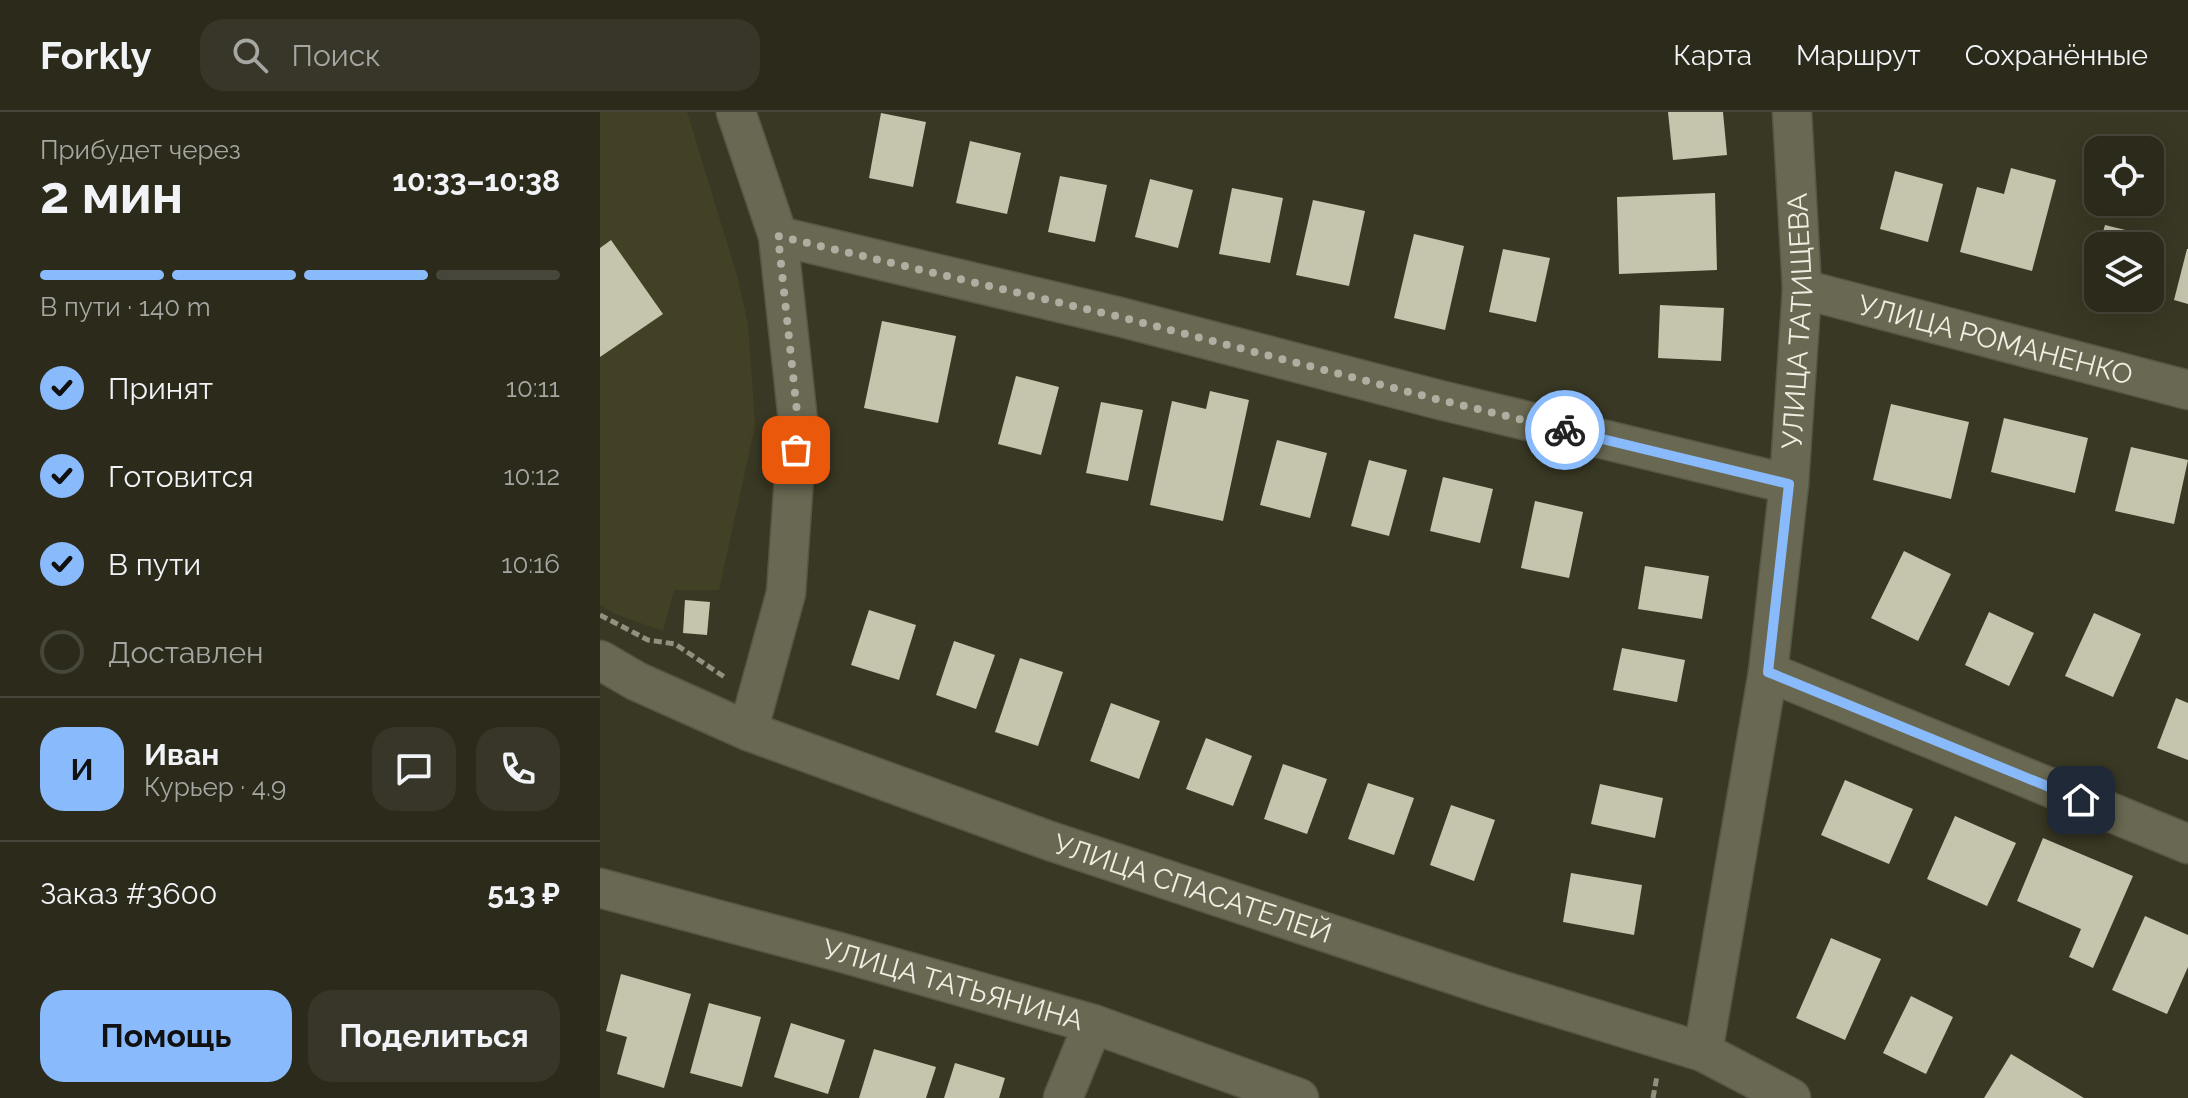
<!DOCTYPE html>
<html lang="ru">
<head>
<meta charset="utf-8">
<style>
	:root { --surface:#2b2a1b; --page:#373628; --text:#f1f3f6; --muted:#a6a7a3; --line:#47463a; --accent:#89bafc }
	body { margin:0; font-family:Raleway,sans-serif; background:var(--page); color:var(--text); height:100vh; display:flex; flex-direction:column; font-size:30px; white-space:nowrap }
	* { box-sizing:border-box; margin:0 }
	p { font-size:26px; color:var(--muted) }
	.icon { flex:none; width:44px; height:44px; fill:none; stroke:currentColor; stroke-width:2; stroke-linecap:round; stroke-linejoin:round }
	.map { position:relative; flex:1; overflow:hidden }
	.sheet { display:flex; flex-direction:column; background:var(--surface); width:600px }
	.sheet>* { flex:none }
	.controls { position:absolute; left:1484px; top:24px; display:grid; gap:16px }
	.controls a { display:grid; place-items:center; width:80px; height:80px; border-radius:16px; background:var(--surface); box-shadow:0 8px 32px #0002,0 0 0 2px var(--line); font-size:40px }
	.pin { position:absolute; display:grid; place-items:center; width:68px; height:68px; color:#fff; margin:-34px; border-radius:16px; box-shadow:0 4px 12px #0006 }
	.courier { position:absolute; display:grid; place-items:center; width:80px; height:80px; margin:-40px; border:6px solid #89bafc; border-radius:50%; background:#fff; color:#222; box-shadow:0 2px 10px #0007 }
	.summary em { font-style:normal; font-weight:700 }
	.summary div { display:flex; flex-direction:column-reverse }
	.summary { display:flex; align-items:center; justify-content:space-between; height:136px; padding:0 40px }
	h1 { font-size:52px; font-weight:700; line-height:60px }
	.bar { display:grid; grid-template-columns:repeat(4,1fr); gap:12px 8px; align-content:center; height:96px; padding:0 40px }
	.bar i { height:10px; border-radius:6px; background:var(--line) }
	.bar .on { background:var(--accent) }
	.bar p { grid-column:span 4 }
	.line { display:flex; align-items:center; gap:20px; padding:0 40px; border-top:2px solid var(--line) }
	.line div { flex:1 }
	.round { display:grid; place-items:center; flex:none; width:84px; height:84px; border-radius:24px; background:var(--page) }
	ol { padding:0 40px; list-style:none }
	li { display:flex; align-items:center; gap:24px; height:88px }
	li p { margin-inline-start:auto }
	li .icon { padding:8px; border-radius:50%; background:var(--accent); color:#111; stroke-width:4 }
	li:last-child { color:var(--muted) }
	li i { width:44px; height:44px; border:4px solid var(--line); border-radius:50% }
	.cta { display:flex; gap:16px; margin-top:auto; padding:16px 40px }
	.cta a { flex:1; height:92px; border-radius:24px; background:var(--accent); color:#111; font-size:32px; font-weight:700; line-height:92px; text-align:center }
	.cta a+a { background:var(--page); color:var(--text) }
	header { display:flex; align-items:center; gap:48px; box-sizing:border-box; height:112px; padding:0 40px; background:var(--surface); border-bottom:2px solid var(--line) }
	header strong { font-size:38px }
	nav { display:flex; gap:44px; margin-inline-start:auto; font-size:28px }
	.search { width:560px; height:72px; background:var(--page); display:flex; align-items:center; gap:20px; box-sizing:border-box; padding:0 28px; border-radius:24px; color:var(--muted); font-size:30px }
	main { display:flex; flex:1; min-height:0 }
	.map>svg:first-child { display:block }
	.built { fill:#424126 }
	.building { fill:#c5c4ac }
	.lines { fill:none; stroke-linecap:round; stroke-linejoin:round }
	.street-casing { stroke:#575544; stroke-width:41 }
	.path { stroke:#929181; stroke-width:5; stroke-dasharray:8 4; stroke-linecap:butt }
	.street { stroke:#696852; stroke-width:38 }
	.done { stroke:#afaea0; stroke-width:8; stroke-dasharray:0 14.4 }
	.route { stroke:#89bafc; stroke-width:10 }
	.labels { text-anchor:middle; stroke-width:8; stroke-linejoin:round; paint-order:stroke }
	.street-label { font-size:28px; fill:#efeee2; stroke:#393824 }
</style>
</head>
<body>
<header>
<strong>Forkly</strong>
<div class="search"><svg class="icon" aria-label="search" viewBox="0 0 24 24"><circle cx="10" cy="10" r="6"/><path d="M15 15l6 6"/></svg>Поиск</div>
<nav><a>Карта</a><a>Маршрут</a><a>Сохранённые</a></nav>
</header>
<main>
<section class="sheet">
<div class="summary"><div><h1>2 мин</h1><p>Прибудет через</p></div><em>10:33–10:38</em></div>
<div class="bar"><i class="on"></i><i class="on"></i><i class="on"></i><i></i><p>В пути · 140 m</p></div>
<ol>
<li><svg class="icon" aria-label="check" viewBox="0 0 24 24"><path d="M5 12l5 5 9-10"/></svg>Принят<p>10:11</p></li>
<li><svg class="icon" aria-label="check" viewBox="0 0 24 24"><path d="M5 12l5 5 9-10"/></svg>Готовится<p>10:12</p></li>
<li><svg class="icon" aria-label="check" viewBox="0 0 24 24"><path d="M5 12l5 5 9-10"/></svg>В пути<p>10:16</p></li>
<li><i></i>Доставлен</li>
</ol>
<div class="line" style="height:144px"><b class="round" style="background:var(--accent);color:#111">И</b><div><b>Иван</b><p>Курьер · 4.9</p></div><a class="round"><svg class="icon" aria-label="chat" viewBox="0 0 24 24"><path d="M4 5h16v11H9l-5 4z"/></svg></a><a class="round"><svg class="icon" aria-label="phone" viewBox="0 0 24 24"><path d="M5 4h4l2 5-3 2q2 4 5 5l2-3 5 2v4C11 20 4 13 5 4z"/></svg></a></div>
<div class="line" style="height:104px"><div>Заказ #3600</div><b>513 ₽</b></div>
<div class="cta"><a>Помощь</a><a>Поделиться</a></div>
</section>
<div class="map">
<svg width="1588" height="986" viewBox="0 0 1588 986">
	<rect width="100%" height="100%" fill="#393824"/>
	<!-- built -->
	<path class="built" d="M0,0H87L138,167L148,212L155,314L119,478H74L63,519L15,502L0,493Z"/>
	<!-- building -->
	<g class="building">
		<path d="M1068,0H1123L1127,43L1073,48Z"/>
		<path d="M281,1L326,10L313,75L269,66Z"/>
		<path d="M370,29L421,41L407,102L356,91Z"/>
		<path d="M1411,56L1456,68L1432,159L1360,140L1377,75L1404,82Z"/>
		<path d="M1295,59L1343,72L1328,130L1280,117Z"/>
		<path d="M460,64L507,73L495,130L448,120Z"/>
		<path d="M550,67L593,78L578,136L535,125Z"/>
		<path d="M632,76L683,86L670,151L619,142Z"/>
		<path d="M1115,81L1117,158L1019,162L1017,85Z"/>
		<path d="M713,88L765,99L749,174L696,163Z"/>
		<path d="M1505,113L1554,125L1552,134H1499Z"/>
		<path d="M814,122L864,134L845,218L794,206Z"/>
		<path d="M11,128L63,202L0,245V136Z"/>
		<path d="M903,137L950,146L936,210L889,200Z"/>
		<path d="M1587,137H1588V192L1574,188Z"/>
		<path d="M1060,193L1124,196L1121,249L1058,246Z"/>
		<path d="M282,209L356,224L338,311L264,296Z"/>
		<path d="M416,264L459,275L441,343L398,332Z"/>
		<path d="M610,279L649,288L623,409L550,393L572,289L606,297Z"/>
		<path d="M501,290L543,298L528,369L486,361Z"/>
		<path d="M1291,292L1369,310L1351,387L1273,368Z"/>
		<path d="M1404,306L1488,326L1475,381L1391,360Z"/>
		<path d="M677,328L727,341L710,406L660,393Z"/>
		<path d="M1531,335L1588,348L1574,412L1515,399Z"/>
		<path d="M769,348L807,358L789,424L751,414Z"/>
		<path d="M843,365L893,377L880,431L830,419Z"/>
		<path d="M935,389L983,400L969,466L921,456Z"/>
		<path d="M1304,439L1351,462L1318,529L1271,506Z"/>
		<path d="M1045,454L1109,464L1102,507L1038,497Z"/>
		<path d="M85,488L110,490L107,523L83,521Z"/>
		<path d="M269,498L316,513L299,568L251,553Z"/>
		<path d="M1389,500L1434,521L1409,574L1365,553Z"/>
		<path d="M1494,501L1541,522L1513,585L1465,564Z"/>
		<path d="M354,529L395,543L376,597L336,583Z"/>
		<path d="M1022,536L1085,548L1077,590L1013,578Z"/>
		<path d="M420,546L463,560L438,634L395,620Z"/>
		<path d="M1576,586L1588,591V648L1557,636Z"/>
		<path d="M511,591L560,609L539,667L490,649Z"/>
		<path d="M606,626L652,644L633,694L586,677Z"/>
		<path d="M683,652L727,667L707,722L664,707Z"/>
		<path d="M1245,668L1313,697L1289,752L1221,723Z"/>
		<path d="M768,671L814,686L794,743L748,727Z"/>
		<path d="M1000,672L1063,686L1055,726L991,712Z"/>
		<path d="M851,693L895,708L874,769L830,753Z"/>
		<path d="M1355,704L1416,731L1387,794L1327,767Z"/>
		<path d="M1443,726L1533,764L1493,856L1469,845L1481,817L1417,789Z"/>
		<path d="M971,761L1042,773L1034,823L963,810Z"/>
		<path d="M1545,804L1588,823V855L1567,902L1512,878Z"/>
		<path d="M1231,826L1281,847L1245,928L1196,906Z"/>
		<path d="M21,862L91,882L64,976L17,962L27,925L6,919Z"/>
		<path d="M1311,884L1353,905L1326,962L1283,941Z"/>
		<path d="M109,891L161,905L142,975L90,961Z"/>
		<path d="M191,911L245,928L228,982L174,965Z"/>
		<path d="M274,937L336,955L326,986H259Z"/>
		<path d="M1411,942L1484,986H1384Z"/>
		<path d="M355,951L405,966L399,986H344Z"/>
	</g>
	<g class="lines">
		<defs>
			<g id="street">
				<path d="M136,0L178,124L198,309L186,481L148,619"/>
				<path d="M178,124L520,205L840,288L1189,372"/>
				<path id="s1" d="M1202,177L1588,278"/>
				<path id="s2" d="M0,548L36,569L148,619L450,729L894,876L1103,940L1191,986"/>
				<path d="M1168,560L1588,732"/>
				<path id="s3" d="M0,776L243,841L493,912L699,986"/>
				<path id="s4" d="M1103,940L1168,560L1189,372L1202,177L1192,0"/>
				<path d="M463,986L493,912"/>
			</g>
		</defs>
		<!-- street casing -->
		<use href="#street" class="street-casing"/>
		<!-- path -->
		<g class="path">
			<path d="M0,503L48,528L75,532L126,566"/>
			<path d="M1053,986L1057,964"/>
		</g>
		<!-- street -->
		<use href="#street" class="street"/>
	</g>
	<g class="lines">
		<!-- done -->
		<path class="done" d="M196,338L198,309L178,124L520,205L840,288L965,318"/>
		<!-- route -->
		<path class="route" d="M965,318L1189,372L1168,560L1481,688"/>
	</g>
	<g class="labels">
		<!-- street labels -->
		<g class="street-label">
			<text dy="10" stroke="none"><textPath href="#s4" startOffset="738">УЛИЦА ТАТИЩЕВА</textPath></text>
			<text dy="10" stroke="none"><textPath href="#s1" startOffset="200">УЛИЦА РОМАНЕНКО</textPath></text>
			<text dy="10" stroke="none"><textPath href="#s2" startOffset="636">УЛИЦА СПАСАТЕЛЕЙ</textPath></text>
			<text dy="10" stroke="none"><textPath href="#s3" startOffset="366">УЛИЦА ТАТЬЯНИНА</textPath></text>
		</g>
	</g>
</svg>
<div class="controls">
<a><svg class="icon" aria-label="locate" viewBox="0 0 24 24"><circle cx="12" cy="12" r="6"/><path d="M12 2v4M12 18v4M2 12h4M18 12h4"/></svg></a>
<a><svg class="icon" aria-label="layers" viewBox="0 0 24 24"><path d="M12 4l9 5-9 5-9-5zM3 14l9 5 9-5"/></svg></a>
</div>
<div class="pin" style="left:196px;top:338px;background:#ea580c"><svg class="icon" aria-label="bag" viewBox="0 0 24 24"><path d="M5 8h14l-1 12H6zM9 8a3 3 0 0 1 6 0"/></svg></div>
<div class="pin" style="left:1481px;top:688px;background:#1f2937"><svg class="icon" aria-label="home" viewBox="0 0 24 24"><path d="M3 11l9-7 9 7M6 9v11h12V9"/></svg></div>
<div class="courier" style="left:965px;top:318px"><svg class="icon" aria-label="bike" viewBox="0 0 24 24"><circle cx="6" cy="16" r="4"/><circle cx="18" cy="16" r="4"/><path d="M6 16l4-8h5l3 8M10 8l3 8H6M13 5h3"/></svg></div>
</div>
</main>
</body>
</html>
